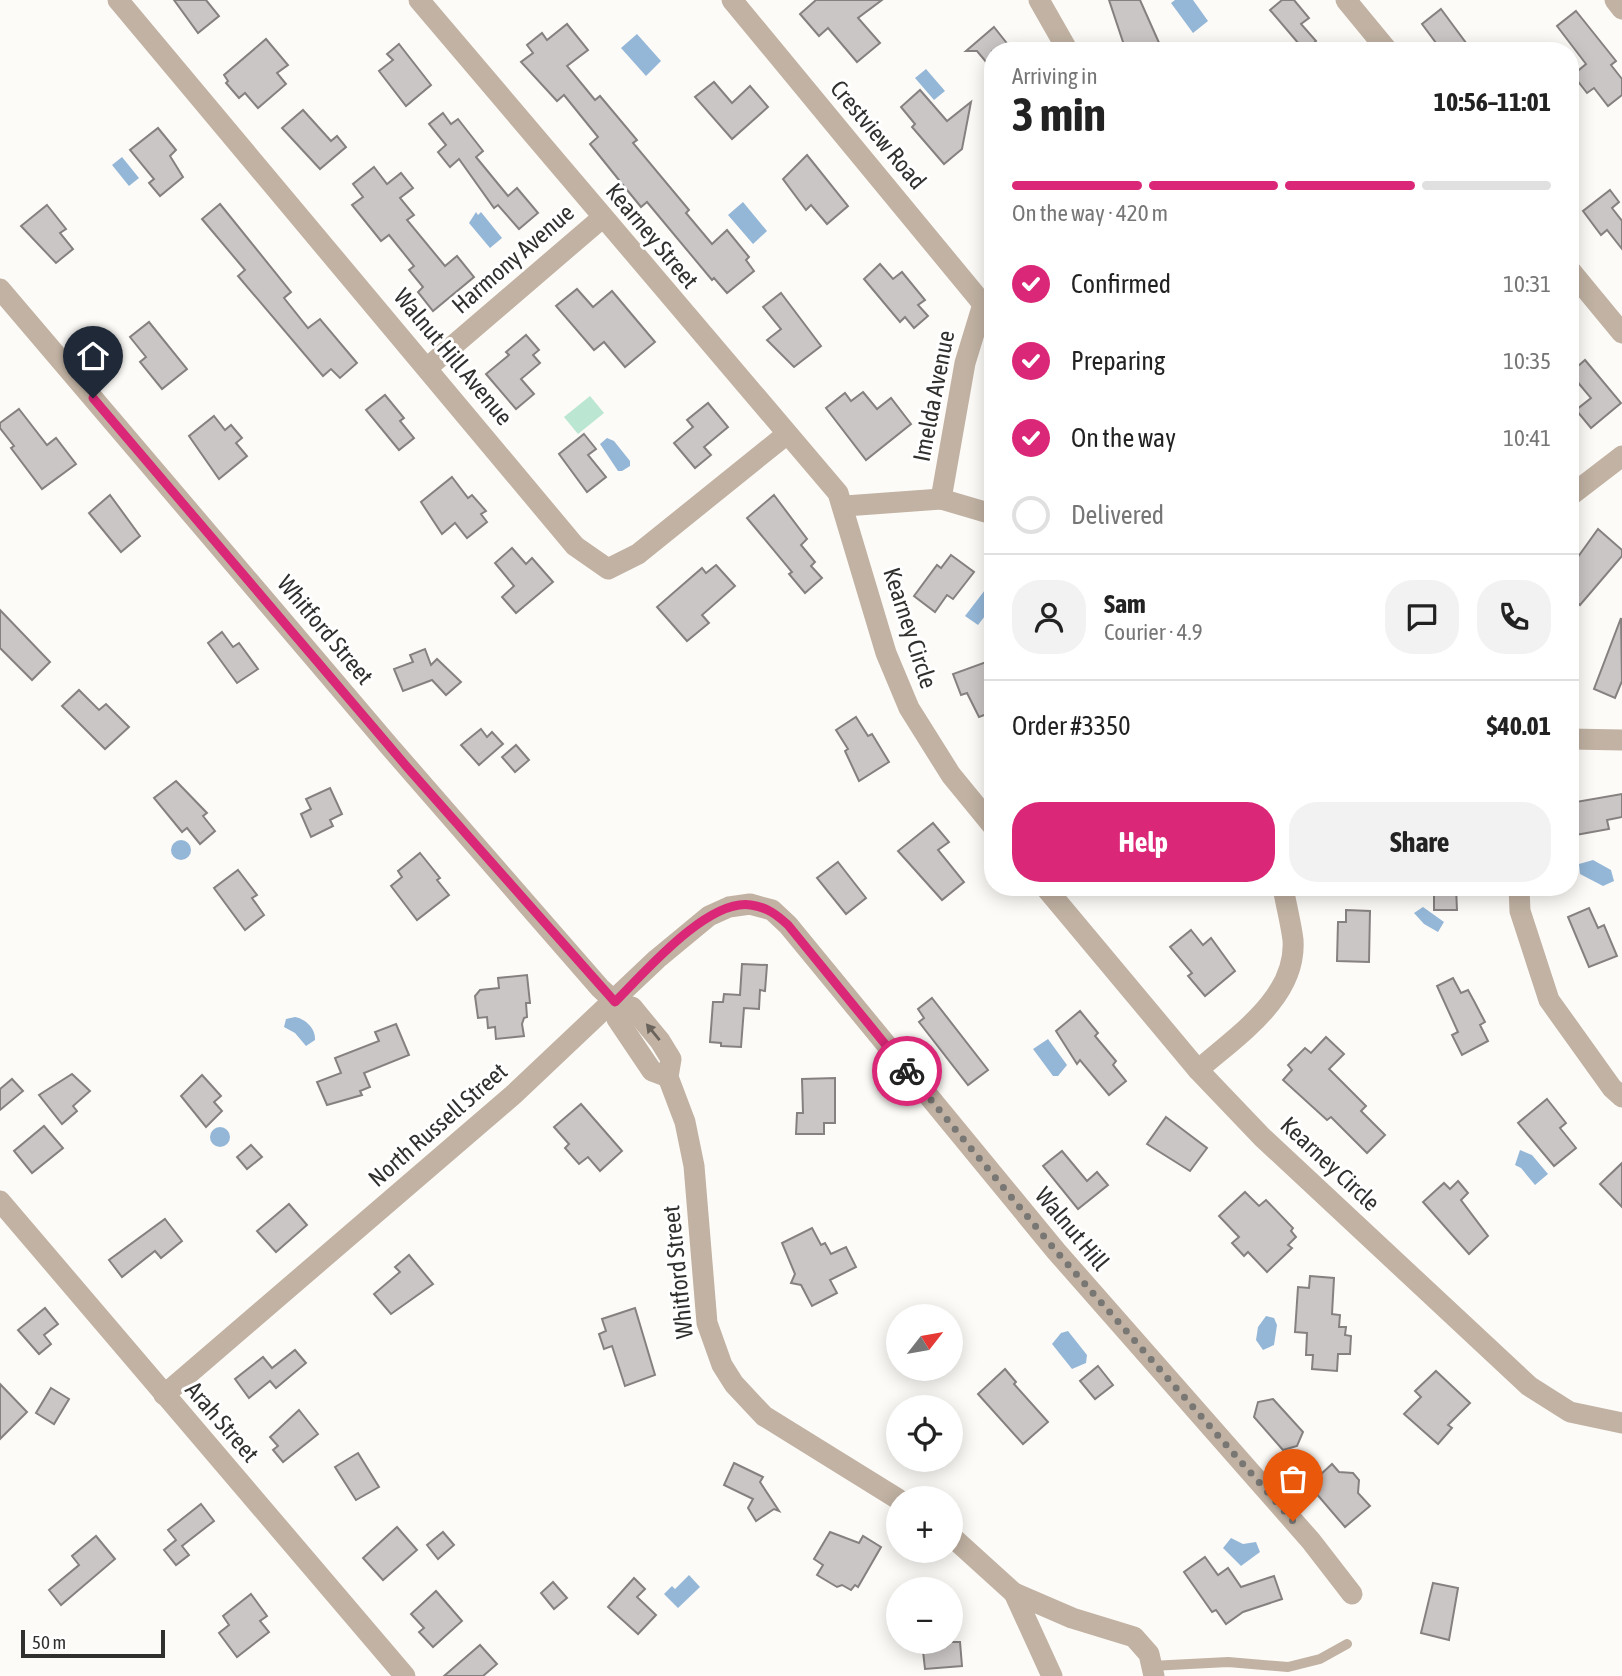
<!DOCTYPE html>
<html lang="en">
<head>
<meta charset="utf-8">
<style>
	:root { --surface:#fff; --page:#f2f2f2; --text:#222; --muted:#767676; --line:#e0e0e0; --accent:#db2777 }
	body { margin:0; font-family:"Asap Condensed",sans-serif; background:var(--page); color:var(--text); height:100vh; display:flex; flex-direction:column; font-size:26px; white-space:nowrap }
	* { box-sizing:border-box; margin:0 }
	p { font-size:23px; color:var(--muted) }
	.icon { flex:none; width:38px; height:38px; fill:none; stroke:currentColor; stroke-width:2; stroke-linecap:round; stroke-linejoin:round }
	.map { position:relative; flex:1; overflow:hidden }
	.details { position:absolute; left:984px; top:42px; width:595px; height:854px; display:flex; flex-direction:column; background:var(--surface); border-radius:28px; box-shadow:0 4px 18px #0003 }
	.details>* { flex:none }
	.needle { width:46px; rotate:59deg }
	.controls { position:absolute; left:886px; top:1304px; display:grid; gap:14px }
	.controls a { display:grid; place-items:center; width:77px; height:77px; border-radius:50%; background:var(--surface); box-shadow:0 4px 18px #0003; font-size:35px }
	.scale { position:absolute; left:21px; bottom:18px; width:144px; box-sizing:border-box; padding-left:7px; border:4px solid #30302e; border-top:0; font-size:19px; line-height:24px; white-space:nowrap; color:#30302e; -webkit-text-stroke:5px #fff; paint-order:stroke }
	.pin { position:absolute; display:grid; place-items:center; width:60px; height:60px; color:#fff; margin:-72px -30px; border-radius:50% 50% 50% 0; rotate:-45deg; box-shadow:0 0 7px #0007 }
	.pin .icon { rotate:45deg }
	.courier { position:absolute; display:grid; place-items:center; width:70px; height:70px; margin:-35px; border:5px solid #db2777; border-radius:50%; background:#fff; color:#222; box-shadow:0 2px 9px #0007 }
	.overview em { font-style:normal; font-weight:700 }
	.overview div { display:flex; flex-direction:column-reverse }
	.overview { display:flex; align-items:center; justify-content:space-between; height:119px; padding:0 28px }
	h1 { font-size:46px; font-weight:700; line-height:52px }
	.bar { display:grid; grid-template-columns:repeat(4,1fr); gap:10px 7px; align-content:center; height:84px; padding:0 28px }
	.bar i { height:9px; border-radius:5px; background:var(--line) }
	.bar .selected { background:var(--accent) }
	.bar p { grid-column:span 4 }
	.line { display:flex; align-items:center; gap:18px; padding:0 28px; border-top:2px solid var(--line) }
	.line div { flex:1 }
	.round { display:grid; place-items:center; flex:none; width:74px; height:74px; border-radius:28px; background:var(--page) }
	ol { padding:0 28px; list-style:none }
	li { display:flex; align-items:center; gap:21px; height:77px }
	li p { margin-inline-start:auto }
	li .icon { padding:7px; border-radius:50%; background:var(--accent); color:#fff; stroke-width:4 }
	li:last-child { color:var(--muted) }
	li i { width:38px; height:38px; border:4px solid var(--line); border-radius:50% }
	.primary-button { display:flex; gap:14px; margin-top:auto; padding:14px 28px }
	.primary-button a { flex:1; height:80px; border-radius:28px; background:var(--accent); color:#fff; font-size:28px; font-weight:700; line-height:80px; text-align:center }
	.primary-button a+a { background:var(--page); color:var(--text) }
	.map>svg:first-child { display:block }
	.green { fill:#bbe6d2 }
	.water { fill:#94b7d8 }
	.building { fill:#cbc6c6; stroke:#868181; stroke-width:2 }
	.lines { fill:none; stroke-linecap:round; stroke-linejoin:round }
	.service { stroke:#c1b2a3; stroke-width:10 }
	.minor { stroke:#c1b2a3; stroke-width:21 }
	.oneway { fill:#6a645d }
	.done { stroke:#787774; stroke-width:7; stroke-dasharray:0 12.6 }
	.route { stroke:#db2777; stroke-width:9 }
	.labels { text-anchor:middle; stroke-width:6; stroke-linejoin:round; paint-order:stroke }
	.street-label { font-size:24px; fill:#30302e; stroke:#fff }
</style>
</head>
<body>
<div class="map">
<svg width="1622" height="1676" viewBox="0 0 1622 1676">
	<rect width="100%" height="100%" fill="#fdfbf7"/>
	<!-- green -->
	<path class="green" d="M590,396L604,413L578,434L564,417Z"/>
	<!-- water -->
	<g class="water">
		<path d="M1175,0H1193L1208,21L1193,33L1171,3Z"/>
		<path d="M637,34L661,61L646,76L621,48Z"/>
		<path d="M926,69L945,91L934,100L915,78Z"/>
		<path d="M122,157L139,178L129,186L112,165Z"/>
		<path d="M743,202L767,231L753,244L728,215Z"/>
		<path d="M476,212L478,215L481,212L502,238L490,248L469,223Z"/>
		<path d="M607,438L614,441L630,461V466L622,471H618L600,444Z"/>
		<path d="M985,590L992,596V607L978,625L965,616Z"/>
		<circle cx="181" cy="850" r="10"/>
		<path d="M1593,860L1611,870L1614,881L1603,886L1580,874L1579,864Z"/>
		<path d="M1423,907L1444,922L1438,932L1424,924L1414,913Z"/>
		<path d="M295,1017C306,1019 316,1029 315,1040L306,1046L295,1033L284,1027L286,1019Z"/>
		<path d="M1048,1039L1067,1065L1058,1076H1053L1033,1049Z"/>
		<circle cx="220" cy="1137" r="10"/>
		<path d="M1520,1150L1532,1155L1548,1174L1535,1185L1521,1168L1515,1165Z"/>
		<path d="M1266,1316L1274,1318L1277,1325L1274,1345L1263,1350L1256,1340L1258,1327Z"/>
		<path d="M1068,1331L1087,1355L1086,1363L1072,1369L1052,1344L1061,1333Z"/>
		<path d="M1231,1538L1243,1544L1256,1542L1260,1552L1241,1566L1223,1548Z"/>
		<path d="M689,1575L700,1587L678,1608L664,1594L672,1586L675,1589Z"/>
	</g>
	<!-- building -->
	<g class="building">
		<path d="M174,0H206L219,16L198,33Z"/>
		<path d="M816,0H882L858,18L880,43L857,62L828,28L819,36L800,14Z"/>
		<path d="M1109,0H1140L1160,45L1143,51H1126Z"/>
		<path d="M1282,0H1294L1309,18L1301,24L1316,41L1305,51L1270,10Z"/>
		<path d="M1441,9L1472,51H1442L1422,24Z"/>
		<path d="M1576,11L1616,61L1611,65L1622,79V95L1608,106L1594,88L1587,93L1573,75L1586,64L1557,26Z"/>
		<path d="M567,24L588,50L567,66L595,100L600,96L637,140L633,143L689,210L686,213L712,244L727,230L749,257L746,260L754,271L727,293L714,278L712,280L647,202L641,207L623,185L590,144L598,137L564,95L557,101L521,62L533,53L527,45L542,33L547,40Z"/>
		<path d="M994,27L1013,51H992V69L977,51H966Z"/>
		<path d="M266,39L288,65L277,73L286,84L258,108L245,93L239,98L226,83L228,81L224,75Z"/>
		<path d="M399,44L431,85L406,106L379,71L393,60L387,54Z"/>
		<path d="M714,82L732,103L750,86L768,107L732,139L695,97Z"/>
		<path d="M920,90L947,121L971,102L962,149L944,164L912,127L915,124L901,107Z"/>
		<path d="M303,110L331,141L337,136L346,147L320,169L282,128Z"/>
		<path d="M443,113L451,124L458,119L483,151L476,157L508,196L517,188L538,213L519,229L498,205L494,208L459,159L450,167L438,152L446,145L429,124Z"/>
		<path d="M158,128L176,150L170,156L183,177L160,196L149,183L154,179L130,150Z"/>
		<path d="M807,155L848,206L827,224L811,205L806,210L783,179Z"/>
		<path d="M374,167L387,184L401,173L413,188L400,198L414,215L407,220L445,266L457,256L474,277L433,311L418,292L423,287L409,270L414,266L389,235L381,241L352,205L363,197L353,184Z"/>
		<path d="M1610,190L1619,202L1612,208L1622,221V249L1607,230L1601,235L1583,211Z"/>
		<path d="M220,204L291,292L284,298L308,328L320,319L357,363L340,378L331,369L323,376L238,276L245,270L202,219Z"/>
		<path d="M47,205L66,229L60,233L73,249L56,263L21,226Z"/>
		<path d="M880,264L893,279L902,272L925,300L918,305L928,316L914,328L905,317L900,322L864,279Z"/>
		<path d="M577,289L593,307L612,291L655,342L625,367L604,342L594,350L556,306Z"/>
		<path d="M781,293L821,346L794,367L767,340L781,329L763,307Z"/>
		<path d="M149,322L187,369L162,389L140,362L146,357L130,337Z"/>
		<path d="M526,335L539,350L533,355L540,363L521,379L534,394L516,409L486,374L509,355L506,352Z"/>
		<path d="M1585,360L1621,403L1591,428L1576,410L1591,398L1570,373Z"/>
		<path d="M863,392L877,409L891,398L911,424L866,460L826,408L845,393L851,401Z"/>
		<path d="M385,395L404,418L400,421L414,438L399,450L366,410Z"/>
		<path d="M708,403L728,427L704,447L711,455L695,468L674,443L693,427L687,420Z"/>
		<path d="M19,409L47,445L56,438L76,464L42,489L11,448L14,446L0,428V423Z"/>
		<path d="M214,416L225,430L231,425L242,438L236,443L247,456L219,479L189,436Z"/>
		<path d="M584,434L596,449L588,455L606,477L587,492L559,454Z"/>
		<path d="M452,477L468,498L472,495L486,511L481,514L487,522L467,538L455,523L442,534L421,502Z"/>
		<path d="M110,495L140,536L121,552L89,513Z"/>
		<path d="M774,495L807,539L801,545L815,562L811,566L822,578L805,593L789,574L792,572L747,518Z"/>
		<path d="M1598,529L1622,550V556L1580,605L1570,596V568Z"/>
		<path d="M512,548L526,564L532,558L553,582L516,613L502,597L514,586L495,563Z"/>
		<path d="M951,555L974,572L953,599L947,595L935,612L914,596L937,565L941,568Z"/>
		<path d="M716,565L735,586L702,615L709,623L687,641L657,607L702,568L706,573Z"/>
		<path d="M0,610L50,662L32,680L0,648Z"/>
		<path d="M1621,618L1622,681L1615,698L1594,689Z"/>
		<path d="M222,632L233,647L239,643L258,669L237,683L208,643Z"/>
		<path d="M425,649L431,665L437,659L461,682L446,695L432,680L403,691L394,669L413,662L410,655Z"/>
		<path d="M989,661L992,670V712L979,717L967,693L961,695L953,674Z"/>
		<path d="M79,690L99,710L106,704L129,727L105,749L62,706Z"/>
		<path d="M856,717L868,736L872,734L889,762L859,781L845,751L848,749L836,730Z"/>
		<path d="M481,729L487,737L492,732L503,744L479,765L461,745Z"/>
		<path d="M516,745L529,760L515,772L502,757Z"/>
		<path d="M176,781L207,813L203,816L215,831L200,844L187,828L182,832L154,798Z"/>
		<path d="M330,788L342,814L330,820L333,826L311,837L301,814L311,809L306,799Z"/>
		<path d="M1622,794V817L1607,820L1609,829L1570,836V803Z"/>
		<path d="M933,823L949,842L938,850L964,882L942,900L898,851Z"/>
		<path d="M420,853L440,878L437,880L449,895L417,920L391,886L402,877L398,871Z"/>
		<path d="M838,862L866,898L846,914L817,878Z"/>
		<path d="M238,870L257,895L252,898L264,915L245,930L214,888Z"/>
		<path d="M1434,887H1456L1457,910H1434Z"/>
		<path d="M1589,908L1598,928L1604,925L1617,956L1589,967L1568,917Z"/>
		<path d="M1346,910L1370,911L1369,962L1337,961L1338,922H1346Z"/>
		<path d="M1191,930L1203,945L1211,938L1235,971L1205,996L1188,976L1192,973L1170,947Z"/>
		<path d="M742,964L767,965L765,991L760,990L759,1009L744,1008L741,1047L721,1046V1043L710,1042L713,1002H723L724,994L740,995Z"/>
		<path d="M527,975L530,1003H526L527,1017L524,1018L522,1024L524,1036L496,1039L495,1027L488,1028L487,1017L478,1018L475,996L480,990L499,988L498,978Z"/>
		<path d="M1453,978L1461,993L1468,990L1474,1001L1485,1022L1480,1025L1488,1041L1462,1055L1452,1035L1458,1032L1437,986Z"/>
		<path d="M932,998L988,1070L968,1085L919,1022L924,1018L918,1009Z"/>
		<path d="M1080,1011L1098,1033L1095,1036L1116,1061L1113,1065L1126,1081L1109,1095L1080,1060L1077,1064L1056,1031Z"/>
		<path d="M396,1024L409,1055L364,1073L370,1087L360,1091L362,1095L327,1105L317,1082L341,1073L335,1058L379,1041L375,1032Z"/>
		<path d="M1326,1037L1344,1054L1329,1069L1366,1106L1361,1111L1385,1135L1367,1153L1331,1117L1327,1120L1283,1080L1292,1070L1288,1065L1305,1048L1311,1053Z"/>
		<path d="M72,1074L90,1091L73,1106L77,1111L62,1124L39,1095Z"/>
		<path d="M202,1075L221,1096L214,1102L222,1111L206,1127L181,1096Z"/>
		<path d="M835,1078V1123H824V1134H796L797,1113H803L802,1079Z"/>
		<path d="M12,1079L23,1091L0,1110V1089Z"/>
		<path d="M1547,1099L1566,1123L1560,1128L1576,1148L1554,1166L1518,1123Z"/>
		<path d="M581,1104L622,1151L600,1171L588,1157L579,1164L565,1148L569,1144L554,1127Z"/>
		<path d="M1166,1117L1207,1148L1190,1171L1147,1144Z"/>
		<path d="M44,1126L63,1148L32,1173L14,1151Z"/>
		<path d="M251,1145L262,1157L247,1169L237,1157Z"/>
		<path d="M1062,1151L1087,1181L1097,1172L1108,1185L1078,1209L1043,1166Z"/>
		<path d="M1622,1163V1207L1600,1184Z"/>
		<path d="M1458,1181L1468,1193L1461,1200L1488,1236L1469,1254L1423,1202L1444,1183L1450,1189Z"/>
		<path d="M1245,1192L1259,1206L1266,1200L1293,1228L1291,1231L1296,1237L1288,1245L1292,1248L1267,1272L1248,1252L1244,1256L1232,1243L1239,1237L1219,1216Z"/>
		<path d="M289,1204L307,1225L276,1252L257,1231Z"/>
		<path d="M165,1219L182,1241L161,1258L155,1251L122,1277L109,1260Z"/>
		<path d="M812,1228L821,1245L825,1243L831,1254L846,1247L856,1267L830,1280L837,1293L812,1306L801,1285L791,1283L795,1274L782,1243Z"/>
		<path d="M409,1255L433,1284L391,1314L374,1294L400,1272L395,1267Z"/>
		<path d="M1310,1276L1334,1278L1332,1314L1340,1315L1339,1327H1346L1345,1335L1351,1336L1350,1354H1338L1337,1371L1312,1369L1313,1355H1306L1307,1333L1295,1332L1298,1287L1309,1288Z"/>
		<path d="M45,1308L58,1324L44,1335L51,1344L39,1354L18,1330Z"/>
		<path d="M635,1308L655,1375L625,1386L612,1346L604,1349L599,1334L606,1331L602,1319Z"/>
		<path d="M295,1350L306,1363L276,1388L270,1381L249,1398L235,1379L263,1357L272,1368Z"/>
		<path d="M1098,1366L1113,1385L1095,1399L1080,1381Z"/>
		<path d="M1005,1369L1016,1382L1014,1384L1048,1422L1023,1444L978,1394Z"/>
		<path d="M1436,1371L1470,1403L1448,1425L1452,1428L1438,1444L1404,1414L1421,1397L1415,1391Z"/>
		<path d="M0,1384L27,1412L0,1439Z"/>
		<path d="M51,1388L69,1399L54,1424L36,1413Z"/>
		<path d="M1273,1399L1303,1432L1297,1446L1283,1450L1254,1417L1258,1402Z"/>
		<path d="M299,1410L318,1434L283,1462L273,1450L278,1446L270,1437Z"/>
		<path d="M358,1453L379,1487L356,1500L335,1467Z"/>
		<path d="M734,1463L763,1477L760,1482L779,1511L774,1509L756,1521L748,1508L753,1499L724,1485Z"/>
		<path d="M1332,1464L1339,1472L1353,1473L1359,1480L1358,1493L1370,1506L1345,1527L1309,1485Z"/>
		<path d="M201,1504L214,1521L182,1546L189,1555L176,1565L164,1550L176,1540L168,1530Z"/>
		<path d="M397,1527L417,1550L383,1580L363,1558Z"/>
		<path d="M443,1532L454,1545L438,1559L427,1545Z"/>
		<path d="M830,1532L859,1543L863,1536L881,1547L858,1587L855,1585L851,1590L842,1585L837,1587L817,1575L823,1565L814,1559Z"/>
		<path d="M96,1536L115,1559L61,1605L49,1590L79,1565L72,1556Z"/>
		<path d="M1205,1557L1218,1575L1228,1568L1241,1587L1274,1576L1282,1599L1243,1612L1226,1624L1216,1610L1212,1612L1184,1572Z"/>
		<path d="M634,1578L645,1589L637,1597L656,1615L638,1634L608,1607Z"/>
		<path d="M553,1582L567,1598L554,1609L541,1593Z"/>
		<path d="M1433,1583L1458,1588L1449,1640L1421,1633Z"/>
		<path d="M436,1591L462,1621L433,1647L419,1632L424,1628L411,1614Z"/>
		<path d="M251,1594L267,1616L260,1621L269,1632L237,1657L219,1633L229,1625L223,1616Z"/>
		<path d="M922,1642H960L962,1666L925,1669Z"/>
		<path d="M480,1645L497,1664L483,1676H444Z"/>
	</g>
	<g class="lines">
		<!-- service -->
		<path class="service" d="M1151,1666L1228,1662L1288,1667L1320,1659L1347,1644"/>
		<!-- minor -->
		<g class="minor">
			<path d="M118,0L575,546L608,569L638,554L787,434"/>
			<path d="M419,0L838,493L886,653L909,708L951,775L992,825"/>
			<path d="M732,0L983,304"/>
			<path d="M1039,0L1068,51"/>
			<path d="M1346,0L1388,51"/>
			<path d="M1615,0L1622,9"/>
			<path d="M1570,270L1622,333"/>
			<path d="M0,289L390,747L600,988L615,1002L632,1007L660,1041L671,1059L668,1077L685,1122L694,1166L707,1323L722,1365L734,1384L764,1416L898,1499"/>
			<path d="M427,368L602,218"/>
			<path d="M1570,496L1622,456"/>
			<path d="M941,499L965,363L983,304"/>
			<path d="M845,506L941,499L992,514"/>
			<path d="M1570,739L1622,740"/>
			<path d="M1045,887L1198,1070L1262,1137L1529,1386L1570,1412L1622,1423"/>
			<path d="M1519,887L1520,911L1549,1000L1612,1088L1622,1097"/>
			<path d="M615,1002L617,1019L652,1071L668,1077"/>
			<path d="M1198,1070C1235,1037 1297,998 1293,940C1291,923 1286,905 1283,887"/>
			<path d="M0,1201L405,1676"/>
			<path d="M164,1395L513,1095L657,959L709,916L729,907L750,904L772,910L788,925L1056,1251L1311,1541L1352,1594"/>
			<path d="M950,1535L1014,1593"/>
			<path d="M1052,1676L1014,1593L1072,1618L1134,1637L1149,1654L1154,1676"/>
		</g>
	</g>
	<!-- one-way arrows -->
	<defs><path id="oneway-solid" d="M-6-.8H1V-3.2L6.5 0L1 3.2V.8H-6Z" transform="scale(1.75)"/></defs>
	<use class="oneway" href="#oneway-solid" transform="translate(653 1032) rotate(-129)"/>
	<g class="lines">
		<!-- done -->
		<path class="done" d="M907,1071L1056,1251L1293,1521"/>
		<!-- route -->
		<path class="route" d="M93,398L407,767L615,1002C644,973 708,898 751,905C767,907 777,915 788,925L907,1071"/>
	</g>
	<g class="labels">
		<!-- street labels -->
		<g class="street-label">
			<text transform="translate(878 135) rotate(50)" y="8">Crestview Road</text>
			<text transform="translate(652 236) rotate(50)" y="8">Kearney Street</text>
			<text transform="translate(513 259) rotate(-41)" y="8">Harmony Avenue</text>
			<text transform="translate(453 357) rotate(50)" y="8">Walnut Hill Avenue</text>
			<text transform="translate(934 396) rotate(-79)" y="8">Imelda Avenue</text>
			<text transform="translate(910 628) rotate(72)" y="8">Kearney Circle</text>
			<text transform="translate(325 630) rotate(50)" y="8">Whitford Street</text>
			<text transform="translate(438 1125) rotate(-41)" y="8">North Russell Street</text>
			<text transform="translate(1330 1164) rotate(43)" y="8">Kearney Circle</text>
			<text transform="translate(1072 1229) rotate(50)" y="8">Walnut Hill</text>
			<text transform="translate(678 1272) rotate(-96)" y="8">Whitford Street</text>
			<text transform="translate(222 1422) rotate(49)" y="8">Arah Street</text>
		</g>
	</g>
</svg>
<div class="controls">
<a><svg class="needle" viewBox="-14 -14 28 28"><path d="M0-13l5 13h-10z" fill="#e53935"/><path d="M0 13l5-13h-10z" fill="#767676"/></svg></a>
<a><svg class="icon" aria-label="locate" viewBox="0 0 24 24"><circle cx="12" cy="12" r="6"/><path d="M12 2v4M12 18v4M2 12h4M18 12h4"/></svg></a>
<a>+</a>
<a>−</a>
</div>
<div class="scale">50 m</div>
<div class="pin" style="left:1293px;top:1521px;background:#ea580c"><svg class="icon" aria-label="bag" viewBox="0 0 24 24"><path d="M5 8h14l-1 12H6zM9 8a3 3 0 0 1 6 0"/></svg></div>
<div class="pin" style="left:93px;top:398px;background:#1f2937"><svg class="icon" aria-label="home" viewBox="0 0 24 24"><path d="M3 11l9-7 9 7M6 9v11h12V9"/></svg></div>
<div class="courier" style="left:907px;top:1071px"><svg class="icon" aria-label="bike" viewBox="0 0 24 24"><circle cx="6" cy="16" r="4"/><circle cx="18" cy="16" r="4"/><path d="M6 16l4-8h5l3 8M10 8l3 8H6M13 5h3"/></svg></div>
<section class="details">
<div class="overview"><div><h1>3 min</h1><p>Arriving in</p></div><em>10:56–11:01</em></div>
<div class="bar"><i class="selected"></i><i class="selected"></i><i class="selected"></i><i></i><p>On the way · 420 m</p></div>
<ol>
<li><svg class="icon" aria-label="check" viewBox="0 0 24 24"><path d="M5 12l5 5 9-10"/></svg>Confirmed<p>10:31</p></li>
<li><svg class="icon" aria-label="check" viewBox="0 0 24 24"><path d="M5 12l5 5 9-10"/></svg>Preparing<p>10:35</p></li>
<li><svg class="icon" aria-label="check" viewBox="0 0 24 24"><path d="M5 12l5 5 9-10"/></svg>On the way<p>10:41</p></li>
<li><i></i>Delivered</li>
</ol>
<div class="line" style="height:126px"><a class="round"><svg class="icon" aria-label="person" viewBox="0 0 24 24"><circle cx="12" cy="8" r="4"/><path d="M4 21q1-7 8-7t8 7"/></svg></a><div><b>Sam</b><p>Courier · 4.9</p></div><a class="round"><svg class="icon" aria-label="chat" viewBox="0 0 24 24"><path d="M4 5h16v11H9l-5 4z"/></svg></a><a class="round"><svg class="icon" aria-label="phone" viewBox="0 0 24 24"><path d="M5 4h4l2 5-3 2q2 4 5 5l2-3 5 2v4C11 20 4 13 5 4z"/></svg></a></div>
<div class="line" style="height:91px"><div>Order #3350</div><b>$40.01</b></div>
<div class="primary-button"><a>Help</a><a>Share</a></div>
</section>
</div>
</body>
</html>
